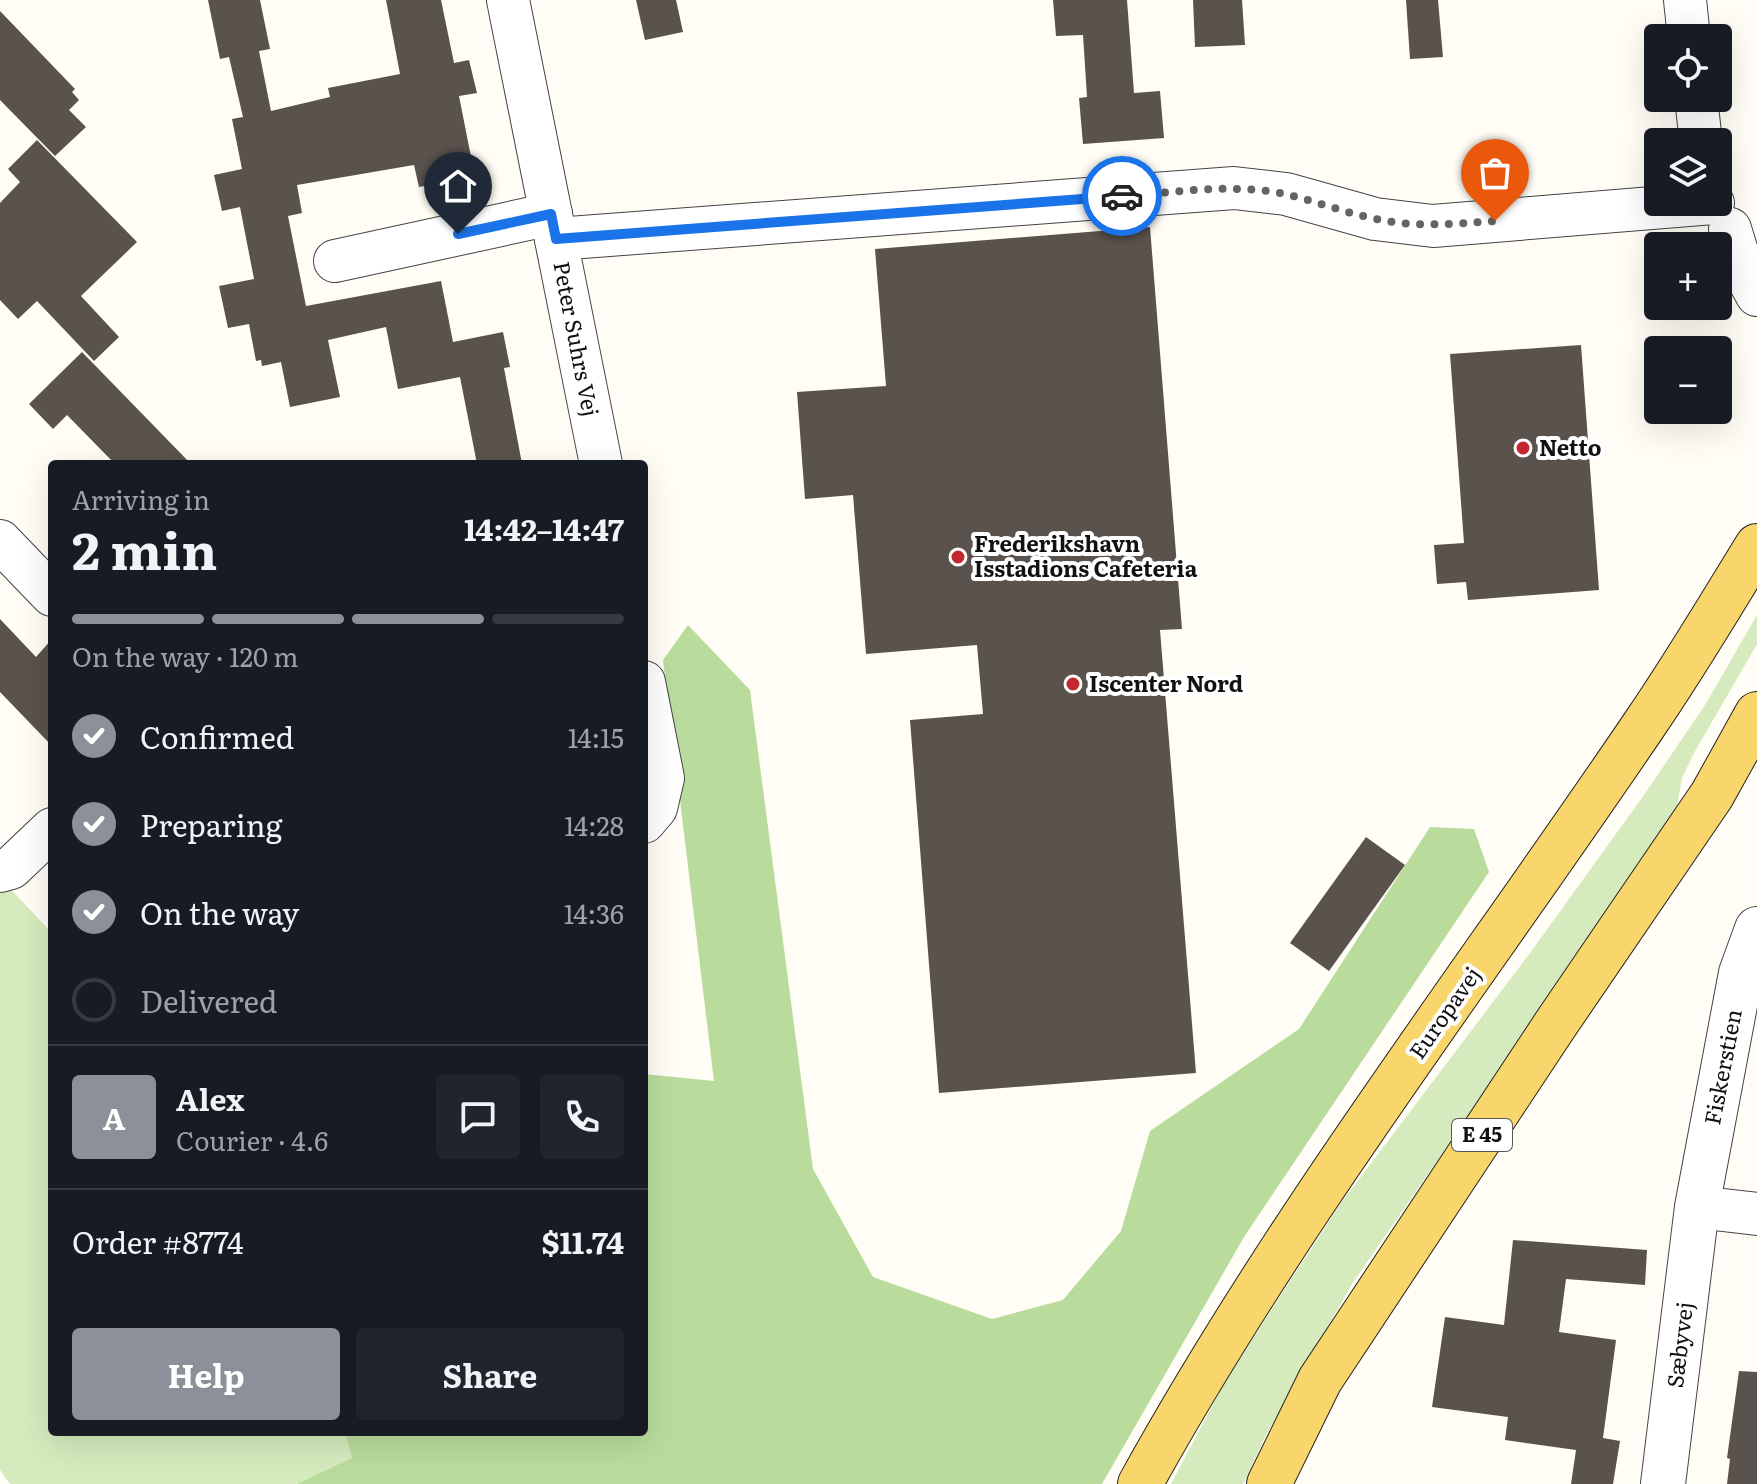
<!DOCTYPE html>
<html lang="en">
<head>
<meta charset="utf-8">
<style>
	:root { --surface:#171b24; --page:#20242c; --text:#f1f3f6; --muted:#9ea1a6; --line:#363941; --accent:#8c9099 }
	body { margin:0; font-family:Literata,serif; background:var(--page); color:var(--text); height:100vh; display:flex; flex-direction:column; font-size:30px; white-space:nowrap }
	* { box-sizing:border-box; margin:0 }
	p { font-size:26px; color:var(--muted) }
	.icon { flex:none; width:44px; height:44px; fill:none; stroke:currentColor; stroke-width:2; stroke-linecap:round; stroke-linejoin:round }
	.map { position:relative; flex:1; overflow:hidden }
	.side { position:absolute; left:48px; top:460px; width:600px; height:976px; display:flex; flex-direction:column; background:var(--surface); border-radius:8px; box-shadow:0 8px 32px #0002 }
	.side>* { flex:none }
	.buttons { position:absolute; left:1644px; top:24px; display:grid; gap:16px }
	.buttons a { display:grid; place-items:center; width:88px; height:88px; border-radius:8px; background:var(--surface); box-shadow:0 8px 32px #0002; font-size:40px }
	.pin { position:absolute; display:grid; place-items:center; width:68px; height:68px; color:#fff; margin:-82px -34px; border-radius:50% 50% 50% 0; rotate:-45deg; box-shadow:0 0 8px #0007 }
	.pin .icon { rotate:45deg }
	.courier { position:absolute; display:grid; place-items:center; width:80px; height:80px; margin:-40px; border:6px solid #1a73e8; border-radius:50%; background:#fff; color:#222; box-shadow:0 2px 10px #0007 }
	.head em { font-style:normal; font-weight:700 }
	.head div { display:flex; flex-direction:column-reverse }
	.head { display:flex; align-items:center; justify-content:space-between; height:136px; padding:0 24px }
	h1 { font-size:52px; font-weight:700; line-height:60px }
	.bar { display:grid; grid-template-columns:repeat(4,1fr); gap:12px 8px; align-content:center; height:96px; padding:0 24px }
	.bar i { height:10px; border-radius:6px; background:var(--line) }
	.bar .on { background:var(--accent) }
	.bar p { grid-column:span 4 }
	.line { display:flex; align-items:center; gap:20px; padding:0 24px; border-top:2px solid var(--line) }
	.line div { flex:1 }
	.round { display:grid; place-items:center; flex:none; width:84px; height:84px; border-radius:8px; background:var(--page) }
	ol { padding:0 24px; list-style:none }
	li { display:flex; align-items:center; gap:24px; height:88px }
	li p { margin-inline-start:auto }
	li .icon { padding:8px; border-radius:50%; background:var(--accent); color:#fff; stroke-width:4 }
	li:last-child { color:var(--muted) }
	li i { width:44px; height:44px; border:4px solid var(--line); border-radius:50% }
	.cta { display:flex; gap:16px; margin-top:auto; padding:16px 24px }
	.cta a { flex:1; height:92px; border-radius:8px; background:var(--accent); color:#fff; font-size:32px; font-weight:700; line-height:92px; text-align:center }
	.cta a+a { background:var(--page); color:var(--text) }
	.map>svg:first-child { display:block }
	.green { fill:#d5ebbd }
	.forest { fill:#b9dc9c }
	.building { fill:#5a524d }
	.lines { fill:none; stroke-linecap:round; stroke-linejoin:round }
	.minor-casing { stroke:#444; stroke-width:44 }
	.tertiary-casing { stroke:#444; stroke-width:46 }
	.primary-casing { stroke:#222; stroke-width:46 }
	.minor { stroke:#fff; stroke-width:42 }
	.tertiary { stroke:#fff; stroke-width:44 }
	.primary { stroke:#f9d66b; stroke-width:44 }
	.done { stroke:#646461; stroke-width:8; stroke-dasharray:0 14.4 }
	.route { stroke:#1a73e8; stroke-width:10 }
	.poi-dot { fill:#c4262e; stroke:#fff; stroke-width:3 }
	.labels { text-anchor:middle; stroke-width:8; stroke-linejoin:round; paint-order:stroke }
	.shield { fill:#fff; stroke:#585858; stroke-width:2 }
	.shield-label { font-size:20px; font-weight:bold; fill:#111 }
	.street-label { font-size:22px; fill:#111; stroke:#fff }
	.poi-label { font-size:22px; font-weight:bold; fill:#111; stroke:#fff; text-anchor:start }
</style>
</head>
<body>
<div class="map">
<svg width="1757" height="1484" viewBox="0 0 1757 1484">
	<rect width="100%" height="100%" fill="#fffdf5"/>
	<!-- green -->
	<g class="green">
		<path d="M1757,615V644L1694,753L1682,778L1675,816L1352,1284L1266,1435L1243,1484H1171L1227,1378L1341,1203L1530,953L1644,795L1705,705Z"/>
		<path d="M0,878L52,933V1432H345L352,1458L296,1484H10L0,1470Z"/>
	</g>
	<!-- forest -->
	<path class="forest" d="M688,625L750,690L813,1169L873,1277L992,1319L1063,1300L1121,1231L1150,1131L1299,1029L1430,827L1474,829L1489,872L1244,1237L1102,1484H296L352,1458L345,1432H644V1074L714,1081L663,660Z"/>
	<!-- building -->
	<g class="building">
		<path d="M208,0H260L270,49L259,51L271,111L330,97L328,88L400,74L386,0H441L454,63L469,60L477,93L459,96L475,177L419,187L414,165L297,185L302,213L288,216L306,306L441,281L453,342L503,332L510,367L504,368L522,464H477L460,377L398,389L386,327L328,340L340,397L290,407L281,362L262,366L261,360L256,361L249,324L228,328L219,286L254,279L240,207L222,211L214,175L242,169L232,119L243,117L229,57L220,59Z"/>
		<path d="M636,0H676L683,32L645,40Z"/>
		<path d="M1053,0H1127L1134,93L1160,91L1164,138L1083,144L1079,98L1087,97L1083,35L1056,36Z"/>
		<path d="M1193,0H1242L1245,45L1195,47Z"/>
		<path d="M1406,0H1438L1443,57L1410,59Z"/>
		<path d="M0,11L75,89L72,92L79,100L69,110L86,127L55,156L0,100Z"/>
		<path d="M37,140L137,242L81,296L119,337L94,361L37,301L18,319L0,300V203L20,182L8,169Z"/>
		<path d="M1150,227L1182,629L1160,630L1196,1073L939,1093L910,720L983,714L977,645L866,654L853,495L805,499L797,392L886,386L875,249Z"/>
		<path d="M1581,345L1599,590L1468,600L1466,582L1437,584L1434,545L1464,543L1450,354Z"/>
		<path d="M82,352L191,464H115L67,415L53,429L29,404Z"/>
		<path d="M0,619L36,657L52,639V746L0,692Z"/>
		<path d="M1366,837L1405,865L1329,971L1290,943Z"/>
		<path d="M1513,1240L1647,1250L1645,1285L1566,1279L1559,1332L1616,1340L1603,1438L1620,1441L1613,1484H1571L1576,1450L1505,1440L1508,1417L1432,1407L1445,1317L1504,1325Z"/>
		<path d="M1739,1371L1757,1372V1484H1727L1730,1459L1727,1458Z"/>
	</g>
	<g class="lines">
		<defs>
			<g id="minor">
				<path d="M508,0L601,464"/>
				<path d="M1685,0L1689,38"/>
				<path d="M1696,98L1701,142"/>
				<path d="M1730,229L1742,268L1757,295"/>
				<path d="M556,239L1234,188L1286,194L1375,219L1433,226L1713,203"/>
				<path d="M335,261L551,214"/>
				<path d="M0,541L52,595"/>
				<path d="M644,682L663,778L656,808L644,822"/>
				<path d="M0,871L11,868L52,829"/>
				<path d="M1697,1207L1757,1214"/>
			</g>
			<path id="tertiary" d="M1663,1484L1697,1207L1741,973L1757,929"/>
			<g id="primary">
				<path d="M1140,1484C1287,1218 1474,976 1644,725C1684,667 1720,606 1757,546"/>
				<path d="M1269,1484L1320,1380L1555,1025L1712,795L1757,714"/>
			</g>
		</defs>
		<!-- minor casing -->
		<use href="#minor" class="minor-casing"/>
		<!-- tertiary casing -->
		<use href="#tertiary" class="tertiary-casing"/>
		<!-- primary casing -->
		<use href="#primary" class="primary-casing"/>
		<!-- minor -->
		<use href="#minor" class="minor"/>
		<!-- tertiary -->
		<use href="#tertiary" class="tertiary"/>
		<!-- primary -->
		<use href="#primary" class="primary"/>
	</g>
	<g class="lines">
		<!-- done -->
		<path class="done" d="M1122,196C1167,193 1213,186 1258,190C1297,193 1333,210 1372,218C1413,228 1453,224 1495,221"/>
		<!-- route -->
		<path class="route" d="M458,234L551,214L556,239L1122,196"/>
	</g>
	<!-- markers -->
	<g class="poi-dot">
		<circle cx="1523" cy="448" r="8"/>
		<circle cx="958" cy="557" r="8"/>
		<circle cx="1073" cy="684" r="8"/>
	</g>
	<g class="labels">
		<!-- shield labels -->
		<rect class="shield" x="1452" y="1119" width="60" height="32" rx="6"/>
		<g class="shield-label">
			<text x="1482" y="1142">E 45</text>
		</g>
		<!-- street labels -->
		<g class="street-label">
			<text transform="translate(576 339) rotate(79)" y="8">Peter Suhrs Vej</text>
			<text transform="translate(1445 1013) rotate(-55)" y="8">Europavej</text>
			<text transform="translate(1723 1067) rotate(-79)" y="8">Fiskerstien</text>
			<text transform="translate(1680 1345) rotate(-83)" y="8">Sæbyvej</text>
		</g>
		<!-- poi labels -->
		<g class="poi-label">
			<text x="1539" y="456">Netto</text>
			<text x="974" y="552">Frederikshavn<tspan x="974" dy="25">Isstadions Cafeteria</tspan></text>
			<text x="1089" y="692">Iscenter Nord</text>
		</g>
	</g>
</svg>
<div class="buttons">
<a><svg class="icon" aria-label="locate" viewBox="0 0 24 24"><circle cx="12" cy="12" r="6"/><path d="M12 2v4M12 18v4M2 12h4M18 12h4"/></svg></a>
<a><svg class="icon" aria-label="layers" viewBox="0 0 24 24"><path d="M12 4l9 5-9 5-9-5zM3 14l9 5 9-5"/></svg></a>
<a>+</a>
<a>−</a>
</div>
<div class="pin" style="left:1495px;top:221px;background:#ea580c"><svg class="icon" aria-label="bag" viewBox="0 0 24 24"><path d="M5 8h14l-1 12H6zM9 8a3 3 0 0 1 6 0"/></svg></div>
<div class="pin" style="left:458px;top:234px;background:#1f2937"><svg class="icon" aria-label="home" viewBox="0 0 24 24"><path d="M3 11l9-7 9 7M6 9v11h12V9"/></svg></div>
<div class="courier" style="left:1122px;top:196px"><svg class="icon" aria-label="car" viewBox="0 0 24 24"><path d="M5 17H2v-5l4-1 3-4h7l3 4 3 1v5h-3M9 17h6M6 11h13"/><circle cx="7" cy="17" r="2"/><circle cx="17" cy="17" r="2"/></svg></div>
<section class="side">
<div class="head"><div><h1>2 min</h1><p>Arriving in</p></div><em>14:42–14:47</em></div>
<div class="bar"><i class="on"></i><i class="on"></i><i class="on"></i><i></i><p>On the way · 120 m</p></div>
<ol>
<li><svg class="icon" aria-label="check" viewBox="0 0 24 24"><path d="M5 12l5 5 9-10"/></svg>Confirmed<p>14:15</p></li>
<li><svg class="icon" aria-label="check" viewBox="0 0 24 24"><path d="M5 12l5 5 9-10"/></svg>Preparing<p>14:28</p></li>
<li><svg class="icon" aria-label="check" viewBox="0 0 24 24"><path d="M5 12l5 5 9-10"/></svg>On the way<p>14:36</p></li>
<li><i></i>Delivered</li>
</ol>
<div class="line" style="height:144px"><b class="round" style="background:var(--accent);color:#fff">A</b><div><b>Alex</b><p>Courier · 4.6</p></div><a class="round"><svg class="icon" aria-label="chat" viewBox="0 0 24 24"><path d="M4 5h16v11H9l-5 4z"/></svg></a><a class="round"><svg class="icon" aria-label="phone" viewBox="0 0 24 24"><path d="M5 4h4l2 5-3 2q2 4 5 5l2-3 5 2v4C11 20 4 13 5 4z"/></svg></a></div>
<div class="line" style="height:104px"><div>Order #8774</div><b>$11.74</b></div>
<div class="cta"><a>Help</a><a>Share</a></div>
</section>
</div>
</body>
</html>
